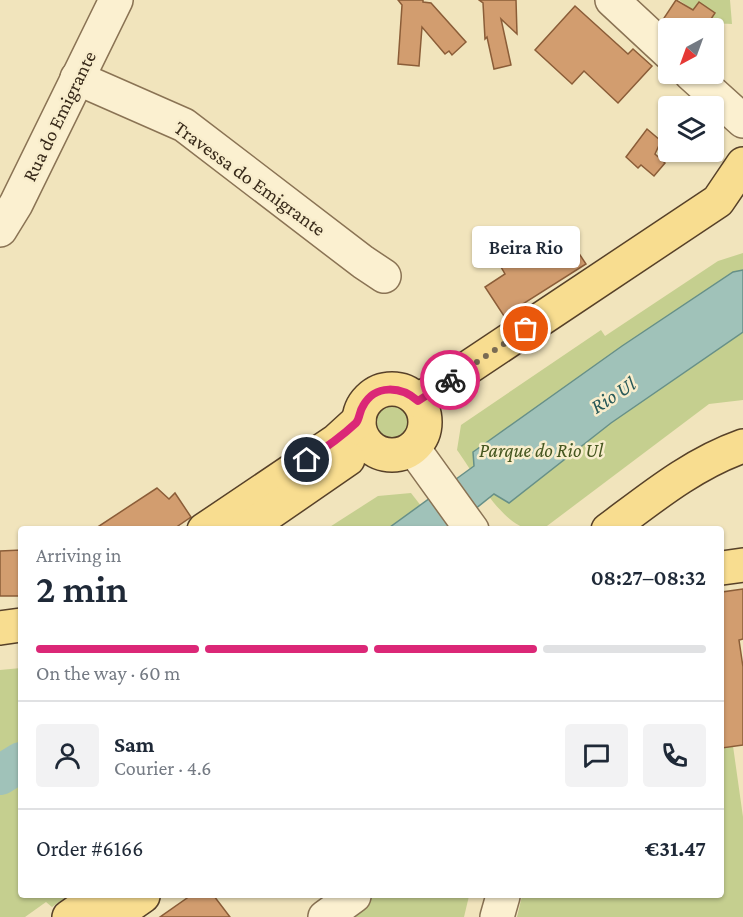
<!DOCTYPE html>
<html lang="en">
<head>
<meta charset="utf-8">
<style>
	:root { --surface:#fff; --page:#f2f2f3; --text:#1f2937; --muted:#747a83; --line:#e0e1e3; --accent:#db2777 }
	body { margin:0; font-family:"Crimson Pro",serif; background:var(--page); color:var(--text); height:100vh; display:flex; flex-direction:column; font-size:22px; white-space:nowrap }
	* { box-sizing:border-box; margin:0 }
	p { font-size:20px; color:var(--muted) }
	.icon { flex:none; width:33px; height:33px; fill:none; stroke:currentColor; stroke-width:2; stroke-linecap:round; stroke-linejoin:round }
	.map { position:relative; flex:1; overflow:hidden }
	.drawer { position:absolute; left:18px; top:526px; width:706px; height:372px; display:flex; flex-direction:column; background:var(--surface); border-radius:6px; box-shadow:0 2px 4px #0004 }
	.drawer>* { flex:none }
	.needle { width:39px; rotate:221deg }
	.tools { position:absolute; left:658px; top:18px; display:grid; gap:12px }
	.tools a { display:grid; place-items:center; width:66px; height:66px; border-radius:6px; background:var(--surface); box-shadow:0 2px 4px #0004; font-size:30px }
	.pin { position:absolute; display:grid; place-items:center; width:51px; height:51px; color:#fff; margin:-26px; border:3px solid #fff; border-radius:50%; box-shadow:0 2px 6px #0007 }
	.courier { position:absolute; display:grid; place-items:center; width:60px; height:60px; margin:-30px; border:4px solid #db2777; border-radius:50%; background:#fff; color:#222; box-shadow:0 2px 8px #0007 }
	.bubble { position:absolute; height:42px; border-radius:6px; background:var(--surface); box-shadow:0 2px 4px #0004; font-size:20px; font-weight:600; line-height:42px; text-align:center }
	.head em { font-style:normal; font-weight:600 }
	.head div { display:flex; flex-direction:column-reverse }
	.head { display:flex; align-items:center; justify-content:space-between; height:102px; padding:0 18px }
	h1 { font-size:39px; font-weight:600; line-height:45px }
	.bar { display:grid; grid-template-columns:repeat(4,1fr); gap:9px 6px; align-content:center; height:72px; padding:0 18px }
	.bar i { height:8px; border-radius:4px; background:var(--line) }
	.bar .selected { background:var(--accent) }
	.bar p { grid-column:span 4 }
	.line { display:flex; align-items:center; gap:15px; padding:0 18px; border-top:2px solid var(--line) }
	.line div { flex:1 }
	.round { display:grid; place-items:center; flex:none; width:63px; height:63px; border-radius:6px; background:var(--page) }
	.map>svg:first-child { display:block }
	.green { fill:#c5cf8f }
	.water { fill:#a0c2b9; stroke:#679088; stroke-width:1.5 }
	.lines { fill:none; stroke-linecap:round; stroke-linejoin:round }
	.river { stroke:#a0c2b9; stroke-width:40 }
	.building { fill:#d29d6f; stroke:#8b5d38; stroke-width:1.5 }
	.minor-casing { stroke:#8a7354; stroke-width:36 }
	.major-casing { stroke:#574129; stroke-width:36 }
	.minor { stroke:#fbf0d0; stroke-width:33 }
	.major { stroke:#f8dd90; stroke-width:33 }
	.done { stroke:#796b53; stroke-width:6; stroke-dasharray:0 10.8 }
	.route { stroke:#db2777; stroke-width:8 }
	.labels { text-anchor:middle; stroke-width:5; stroke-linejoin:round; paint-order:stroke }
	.street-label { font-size:20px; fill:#382a1a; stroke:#f8edcc }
	.park-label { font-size:20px; font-style:italic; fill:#45561f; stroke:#f8edcc }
	.water-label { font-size:21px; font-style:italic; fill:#285958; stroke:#f8edcc }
</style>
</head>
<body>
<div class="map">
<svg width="743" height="917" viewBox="0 0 743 917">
	<rect width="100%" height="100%" fill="#f1e4bc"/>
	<!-- green -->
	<g class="green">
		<path d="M679,0H730L732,24L711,23L709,22L715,13L699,2L693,10Z"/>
		<path d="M743,253V400L709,404L543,529C539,529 533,530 529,529C501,524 473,472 457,450L461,425L601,330L605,336L718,261Z"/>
		<circle cx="393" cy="420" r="20"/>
		<path d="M411,493L439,529L325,530L378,496Z"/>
		<path d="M21,668V896H68L52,907L46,902L25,917H0V670Z"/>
		<path d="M733,746L743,817V917H517L522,896H722V748Z"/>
		<path d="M372,896H469L464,917H343Z"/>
	</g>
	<!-- water -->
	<path class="water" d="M743,270V332L611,423L509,503L494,494L450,529L386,530L474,466L473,452L622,346L733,272Z"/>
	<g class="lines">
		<!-- river -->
		<path class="river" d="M0,775L21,762"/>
	</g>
	<!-- building -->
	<g class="building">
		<path d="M398,0H423V2L431,3L466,42L452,55L449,51L445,54L422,27L419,66L398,64L402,5Z"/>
		<path d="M479,0H516L517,34L501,19L511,65L494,69L487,37L485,39L483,3Z"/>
		<path d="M676,0L693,10L699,2L715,13L709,22L719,28H670L662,21Z"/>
		<path d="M575,6L628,54L633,49L652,66L618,103L584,71L572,84L535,50Z"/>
		<path d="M647,129L661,141L655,154L665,163L654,176L641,165L638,168L626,157Z"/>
		<path d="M562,228L586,264L504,316L485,287L505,274L501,267Z"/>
		<path d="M157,488L169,499L175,493L191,517L172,530H93Z"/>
		<path d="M21,550V596H0V551Z"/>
		<path d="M743,589V639L739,640L743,667V745L722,748V592Z"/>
		<path d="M190,896H214L230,917H160Z"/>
	</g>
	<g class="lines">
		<defs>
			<g id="minor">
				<path d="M612,0L669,53"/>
				<path d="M691,74L743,121"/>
				<path d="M77,78L184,125L363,262L384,276"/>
				<path d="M0,230L16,204L116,0"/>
				<path d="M413,448L472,530"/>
				<path d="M325,917L354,896"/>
				<path d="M497,917L503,896"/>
			</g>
			<g id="major">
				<circle cx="392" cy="422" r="33"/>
				<path d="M418,401L718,201L743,164"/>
				<path d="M204,530L336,441L359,420"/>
				<path d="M245,530L348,459"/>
				<path d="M608,530C651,498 692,464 743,446"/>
				<path d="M722,568L743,565"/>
				<path d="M0,628L21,625"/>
				<path d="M69,917L99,896"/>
				<path d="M113,917L143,896"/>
			</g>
		</defs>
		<!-- minor casing -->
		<use href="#minor" class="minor-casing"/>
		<!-- major casing -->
		<use href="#major" class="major-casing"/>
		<!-- minor -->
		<use href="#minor" class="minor"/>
		<!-- major -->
		<use href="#major" class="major"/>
	</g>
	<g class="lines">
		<!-- done -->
		<path class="done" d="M450,380L526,329"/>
		<!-- route -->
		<path class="route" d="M307,460C324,449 341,437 356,423C360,418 359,412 363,406C375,384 401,386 418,401L450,380"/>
	</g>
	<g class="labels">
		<!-- street labels -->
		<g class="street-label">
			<text transform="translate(59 116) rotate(-64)" y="7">Rua do Emigrante</text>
			<text transform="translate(250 178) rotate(36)" y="7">Travessa do Emigrante</text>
		</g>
		<!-- park labels -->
		<g class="park-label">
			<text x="541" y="457">Parque do Rio Ul</text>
		</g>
		<!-- water labels -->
		<g class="water-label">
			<text transform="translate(613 395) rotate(-33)" y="7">Rio Ul</text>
		</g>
	</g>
</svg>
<div class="tools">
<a><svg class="needle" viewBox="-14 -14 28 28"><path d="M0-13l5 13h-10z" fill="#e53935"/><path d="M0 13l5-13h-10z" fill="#747a83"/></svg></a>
<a><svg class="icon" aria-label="layers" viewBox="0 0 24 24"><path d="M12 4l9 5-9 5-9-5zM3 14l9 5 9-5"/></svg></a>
</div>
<div class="pin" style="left:526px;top:329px;background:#ea580c"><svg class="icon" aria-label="bag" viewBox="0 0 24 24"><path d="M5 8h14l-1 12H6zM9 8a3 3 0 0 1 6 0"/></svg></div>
<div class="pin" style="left:307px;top:460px;background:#1f2937"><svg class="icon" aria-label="home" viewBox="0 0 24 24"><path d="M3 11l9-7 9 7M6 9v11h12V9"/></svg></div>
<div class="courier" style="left:450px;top:380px"><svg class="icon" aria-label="bike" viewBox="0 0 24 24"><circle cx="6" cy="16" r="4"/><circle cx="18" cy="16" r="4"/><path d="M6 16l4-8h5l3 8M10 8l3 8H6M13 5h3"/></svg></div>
<div class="bubble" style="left:472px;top:226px;width:108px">Beira Rio</div>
<section class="drawer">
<div class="head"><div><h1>2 min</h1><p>Arriving in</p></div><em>08:27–08:32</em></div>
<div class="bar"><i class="selected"></i><i class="selected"></i><i class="selected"></i><i></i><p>On the way · 60 m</p></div>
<div class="line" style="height:108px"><a class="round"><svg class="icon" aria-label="person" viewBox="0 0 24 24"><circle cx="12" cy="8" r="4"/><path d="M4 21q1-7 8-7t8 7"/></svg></a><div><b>Sam</b><p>Courier · 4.6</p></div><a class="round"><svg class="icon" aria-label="chat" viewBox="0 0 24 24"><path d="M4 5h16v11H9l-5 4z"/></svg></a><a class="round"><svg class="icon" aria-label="phone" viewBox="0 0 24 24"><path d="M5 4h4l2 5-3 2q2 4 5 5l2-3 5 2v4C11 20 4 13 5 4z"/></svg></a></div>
<div class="line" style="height:78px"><div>Order #6166</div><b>€31.47</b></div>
</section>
</div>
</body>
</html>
